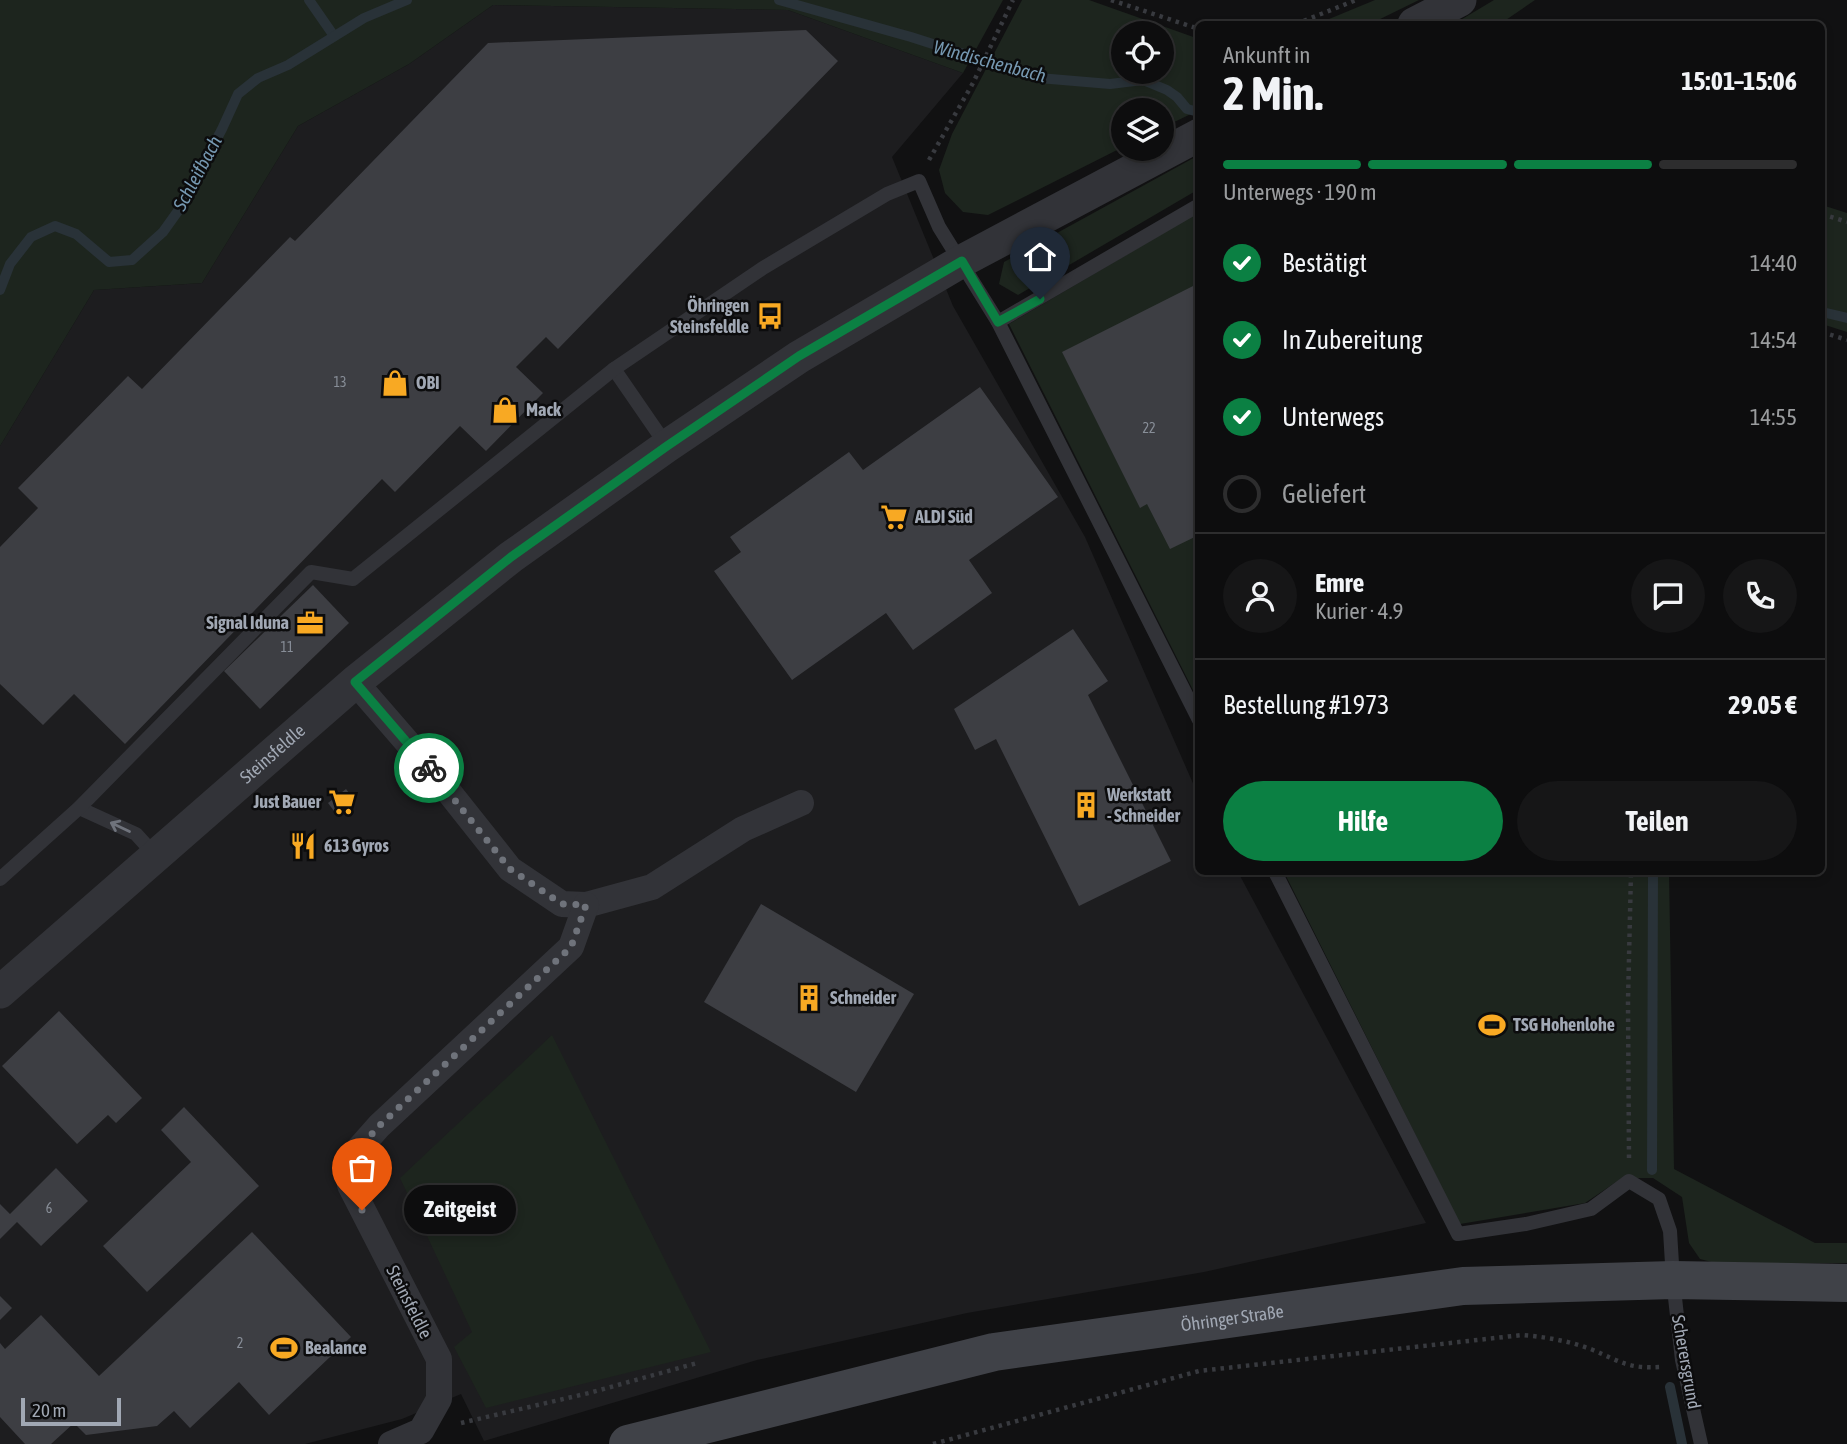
<!DOCTYPE html>
<html lang="de">
<head>
<meta charset="utf-8">
<style>
	:root { --surface:#0d0d0e; --page:#161617; --text:#f1f3f6; --muted:#9a9c9e; --line:#2d2d2e; --accent:#0b8043 }
	body { margin:0; font-family:"Asap Condensed",sans-serif; background:var(--page); color:var(--text); height:100vh; display:flex; flex-direction:column; font-size:26px; white-space:nowrap }
	* { box-sizing:border-box; margin:0 }
	p { font-size:23px; color:var(--muted) }
	.icon { flex:none; width:38px; height:38px; fill:none; stroke:currentColor; stroke-width:2; stroke-linecap:round; stroke-linejoin:round }
	.map { position:relative; flex:1; overflow:hidden }
	.side { position:absolute; left:1195px; top:21px; width:630px; height:854px; display:flex; flex-direction:column; background:var(--surface); border-radius:10px; box-shadow:0 4px 10px #0003,0 0 0 2px var(--line) }
	.side>* { flex:none }
	.fabs { position:absolute; left:1111px; top:21px; display:grid; gap:14px }
	.fabs a { display:grid; place-items:center; width:63px; height:63px; border-radius:50%; background:var(--surface); box-shadow:0 4px 10px #0003,0 0 0 2px var(--line); font-size:35px }
	.scale { position:absolute; left:21px; bottom:18px; width:100px; box-sizing:border-box; padding-left:7px; border:4px solid #a1a8b4; border-top:0; font-size:19px; line-height:24px; white-space:nowrap; color:#a1a8b4; -webkit-text-stroke:5px #0c0c0d; paint-order:stroke }
	.pin { position:absolute; display:grid; place-items:center; width:60px; height:60px; color:#fff; margin:-72px -30px; border-radius:50% 50% 50% 0; rotate:-45deg; box-shadow:0 0 7px #0007 }
	.pin .icon { rotate:45deg }
	.courier { position:absolute; display:grid; place-items:center; width:70px; height:70px; margin:-35px; border:5px solid #0b8043; border-radius:50%; background:#fff; color:#222; box-shadow:0 2px 9px #0007 }
	.bubble { position:absolute; height:49px; border-radius:24px; background:var(--surface); box-shadow:0 4px 10px #0003,0 0 0 2px var(--line); font-size:23px; font-weight:700; line-height:49px; text-align:center }
	.headline em { font-style:normal; font-weight:700 }
	.headline div { display:flex; flex-direction:column-reverse }
	.headline { display:flex; align-items:center; justify-content:space-between; height:119px; padding:0 28px }
	h1 { font-size:46px; font-weight:700; line-height:52px }
	.bar { display:grid; grid-template-columns:repeat(4,1fr); gap:10px 7px; align-content:center; height:84px; padding:0 28px }
	.bar i { height:9px; border-radius:5px; background:var(--line) }
	.bar .selected { background:var(--accent) }
	.bar p { grid-column:span 4 }
	.line { display:flex; align-items:center; gap:18px; padding:0 28px; border-top:2px solid var(--line) }
	.line div { flex:1 }
	.round { display:grid; place-items:center; flex:none; width:74px; height:74px; border-radius:37px; background:var(--page) }
	ol { padding:0 28px; list-style:none }
	li { display:flex; align-items:center; gap:21px; height:77px }
	li p { margin-inline-start:auto }
	li .icon { padding:7px; border-radius:50%; background:var(--accent); color:#fff; stroke-width:4 }
	li:last-child { color:var(--muted) }
	li i { width:38px; height:38px; border:4px solid var(--line); border-radius:50% }
	.primary-button { display:flex; gap:14px; margin-top:auto; padding:14px 28px }
	.primary-button a { flex:1; height:80px; border-radius:42px; background:var(--accent); color:#fff; font-size:28px; font-weight:700; line-height:80px; text-align:center }
	.primary-button a+a { background:var(--page); color:var(--text) }
	.map>svg:first-child { display:block }
	.built { fill:#1d1d1f }
	.green { fill:#1d251e; fill-rule:evenodd }
	.lines { fill:none; stroke-linecap:round; stroke-linejoin:round }
	.stream { stroke:#293238; stroke-width:10 }
	.building { fill:#3d3e43 }
	.path { stroke:#383a3f; stroke-width:4.5; stroke-dasharray:3.5 5; stroke-linecap:butt }
	.service { stroke:#323338; stroke-width:14 }
	.minor { stroke:#323338; stroke-width:26 }
	.tertiary { stroke:#323338; stroke-width:33 }
	.secondary { stroke:#404248; stroke-width:38 }
	.oneway { stroke:#6f737c }
	.done { stroke:#6f737b; stroke-width:7; stroke-dasharray:0 12.6 }
	.route { stroke:#0b8043; stroke-width:9 }
	.labels { text-anchor:middle; stroke-width:5; stroke-linejoin:round; paint-order:stroke }
	.number-label { font-size:14px; fill:#888e98 }
	.poi-label { font-size:18px; font-weight:bold; fill:#a1a8b4; stroke:#0c0c0d; text-anchor:start }
	.street-label { font-size:18px; fill:#a1a8b4; stroke:#0c0c0d }
	.water-label { font-size:19px; font-style:italic; fill:#7698b1; stroke:#0c0c0d }
</style>
</head>
<body>
<div class="map">
<svg width="1847" height="1444" viewBox="0 0 1847 1444">
	<rect width="100%" height="100%" fill="#111112"/>
	<!-- built -->
	<path class="built" d="M493,5L788,10L963,73L892,157L953,306L1085,537L1199,797V872H1238L1426,1223L1204,1272L967,1313L757,1360L484,1441L461,1394L402,1419L305,1444H0V446L94,290L202,283L298,126L409,64Z"/>
	<!-- green -->
	<g class="green">
		<path d="M0,0H1003L963,73L788,10L493,5L409,64L298,126L202,283L94,290L0,446Z"/>
		<path d="M1022,0H1089L1199,39V110L1162,128V110H1124L1123,147L988,215L963,212L945,193L939,170L952,134ZM1124,33H1162V72H1124Z"/>
		<path d="M1375,0H1419L1370,24H1317Z"/>
		<path d="M1494,0H1535L1500,24H1454Z"/>
		<path d="M1199,155V189L1018,295L999,284L1004,262Z"/>
		<path d="M1822,205L1847,213V332L1822,324Z"/>
		<path d="M1199,212V702L1009,324Z"/>
		<path d="M1284,872H1669L1674,1169L1815,1243H1847V1263L1719,1264L1700,1259L1689,1243L1682,1197L1653,1178H1622L1585,1203L1460,1224Z"/>
		<path d="M552,1035L711,1352L486,1408L454,1347L472,1332L400,1178Z"/>
	</g>
	<g class="lines">
		<!-- stream -->
		<g class="stream">
			<path d="M309,0L334,36"/>
			<path d="M779,0L911,37L1039,78L1110,84L1143,80L1167,90L1177,97L1187,109L1199,112"/>
			<path d="M0,290L10,264L31,237L55,226L76,234L109,262L132,260L163,232L178,211L201,169L222,129L238,94L258,78L288,65L364,18L407,0"/>
			<path d="M1822,312L1847,318"/>
			<path d="M1652,1170L1653,872"/>
			<path d="M1670,1387L1682,1444"/>
		</g>
	</g>
	<!-- building -->
	<g class="building">
		<path d="M806,30L838,61L558,349L546,337L516,367L543,393L486,451L460,426L395,492L382,479L125,744L74,694L43,725L0,684V547L38,508L18,488L128,376L142,389L290,237L295,241L488,43Z"/>
		<path d="M1199,283V535L1170,549L1147,504L1140,508L1062,352Z"/>
		<path d="M980,387L1058,497L969,560L992,593L913,650L886,613L792,680L714,571L741,552L730,537L849,452L863,470Z"/>
		<path d="M313,585L349,623L260,709L224,671Z"/>
		<path d="M1073,629L1108,681L1088,695L1171,861L1079,906L996,739L975,750L954,709Z"/>
		<path d="M346,789L355,801L337,815L328,803Z"/>
		<path d="M761,904L914,994L856,1092L704,1002Z"/>
		<path d="M59,1011L142,1098L116,1123L108,1115L77,1144L2,1066Z"/>
		<path d="M184,1107L259,1186L147,1292L103,1246L191,1162L161,1130Z"/>
		<path d="M56,1168L88,1201L41,1246L17,1222L0,1239V1204L10,1214Z"/>
		<path d="M252,1232L351,1337L269,1415L239,1382L190,1428L174,1411L157,1426L86,1435L74,1423L51,1444H25L0,1417V1343L5,1349L41,1315L99,1376Z"/>
		<path d="M0,1296L12,1308L0,1320Z"/>
	</g>
	<g class="lines">
		<!-- path -->
		<g class="path">
			<path d="M1111,0L1199,29"/>
			<path d="M1296,24L1356,0"/>
			<path d="M929,160L973,83L1013,0"/>
			<path d="M1822,214L1847,222"/>
			<path d="M1822,332L1847,340"/>
			<path d="M1629,1158L1628,1001L1631,872"/>
			<path d="M461,1423L589,1393L697,1363"/>
			<path d="M933,1444L1199,1371L1522,1335C1546,1337 1570,1341 1593,1350C1621,1362 1629,1369 1661,1367"/>
		</g>
		<!-- service -->
		<g class="service">
			<path d="M998,322L1199,205"/>
			<path d="M614,369L667,446"/>
			<path d="M79,808L136,834L155,855"/>
			<path d="M1275,872L1458,1234L1526,1224L1591,1209L1629,1181L1659,1199L1670,1231L1673,1280L1682,1360L1701,1444"/>
			<path d="M0,879L79,808L311,572L353,579L614,369L763,268L887,194L919,181L939,227L998,322L1199,720"/>
		</g>
		<!-- minor -->
		<g class="minor">
			<path d="M355,682L433,772L510,869L562,904L586,905L652,887L743,829L801,803"/>
			<path d="M391,1444L421,1431L439,1399V1359L350,1185L348,1161L379,1126L571,947L586,905"/>
		</g>
		<!-- tertiary -->
		<g class="tertiary">
			<path d="M1414,24L1460,0"/>
			<path id="s1" d="M0,992L355,682L511,557L667,446L799,357L962,261L1199,135"/>
		</g>
		<!-- secondary -->
		<path class="secondary" id="s2" d="M628,1444L994,1352L1463,1286L1673,1280L1847,1283"/>
	</g>
	<!-- one-way arrows -->
	<defs><path id="oneway-shaft" d="M-6 0H5M1.5-3L5.5 0L1.5 3" fill="none" stroke-width="1.6" stroke-linecap="round" stroke-linejoin="round" transform="scale(1.75)"/></defs>
	<use class="oneway" href="#oneway-shaft" transform="translate(120 827) rotate(-155)"/>
	<g class="lines">
		<!-- done -->
		<path class="done" d="M362,1210L350,1185L348,1161L379,1126L571,947L586,905L562,904L510,869L429,768"/>
		<!-- route -->
		<path class="route" d="M429,768L355,682L511,557L667,446L799,356L962,261L998,322L1040,299"/>
	</g>
	<!-- icons -->
	<defs>
		<symbol id="bus-bare" viewBox="-9 -9 18 18"><path d="M-5-6H5V4H4V6H2V4H-2V6H-4V4H-5ZM-3.5-4V0h7V-4ZM-3.5 1.2v1.5H-2V1.2ZM2 1.2v1.5H3.5V1.2Z" fill="#f8a923" stroke="#0c0c0d" stroke-width="2.5" paint-order="stroke"/></symbol>
		<symbol id="shop-bare" viewBox="-9 -9 18 18"><path d="M-5-2.5h2.3a2.7 3.5 0 0 1 5.4 0H5L5.5 6h-11ZM-1.5-2.5h3a1.5 2.3 0 0 0-3 0Z" fill="#f8a923" stroke="#0c0c0d" stroke-width="2.5" paint-order="stroke"/></symbol>
		<symbol id="supermarket-bare" viewBox="-9 -9 18 18"><path d="M-6-5.5h2.5l.6 2H6L4.5 2H-2.5L-4.4-4H-6ZM-1.5 3.2a1.3 1.3 0 1 0 .1 0ZM3 3.2a1.3 1.3 0 1 0 .1 0Z" fill="#f8a923" stroke="#0c0c0d" stroke-width="2.5" paint-order="stroke"/></symbol>
		<symbol id="office-bare" viewBox="-9 -9 18 18"><path d="M-6-3h4V-5.5h4V-3h4V5H-6ZM-1-4.5V-3h2v-1.5ZM-6 0V1H6V0Z" fill="#f8a923" stroke="#0c0c0d" stroke-width="2.5" paint-order="stroke"/></symbol>
		<symbol id="building-bare" viewBox="-9 -9 18 18"><path d="M-4-6H4V6H1V3H-1V6H-4ZM-2.5-4.3h1.7v1.8h-1.7ZM.8-4.3h1.7v1.8H.8ZM-2.5-1h1.7V.8h-1.7ZM.8-1h1.7V.8H.8Z" fill="#f8a923" stroke="#0c0c0d" stroke-width="2.5" paint-order="stroke"/></symbol>
		<symbol id="restaurant-bare" viewBox="-9 -9 18 18"><path d="M-5-6h1v4h1v-4h1v4h1v-4h1v5L-1.5 .5V6h-2V.5L-5-1ZM5-6V6H3V1.5H1.5Q1.5-4 5-6Z" fill="#f8a923" stroke="#0c0c0d" stroke-width="2.5" paint-order="stroke"/></symbol>
		<symbol id="stadium-bare" viewBox="-9 -9 18 18"><path d="M0-5a6.5 5 0 1 0 0 10a6.5 5 0 1 0 0-10ZM-3.5-1.8h7v3.6h-7Z" fill="#f8a923" stroke="#0c0c0d" stroke-width="2.5" paint-order="stroke"/></symbol>
	</defs>
	<g fill-rule="evenodd">
		<use href="#bus-bare" x="751" y="297" width="38" height="38"/>
		<use href="#shop-bare" x="376" y="364" width="38" height="38"/>
		<use href="#shop-bare" x="486" y="391" width="38" height="38"/>
		<use href="#supermarket-bare" x="875" y="498" width="38" height="38"/>
		<use href="#office-bare" x="291" y="604" width="38" height="38"/>
		<use href="#supermarket-bare" x="323" y="783" width="38" height="38"/>
		<use href="#building-bare" x="1067" y="786" width="38" height="38"/>
		<use href="#restaurant-bare" x="284" y="827" width="38" height="38"/>
		<use href="#building-bare" x="790" y="979" width="38" height="38"/>
		<use href="#stadium-bare" x="1473" y="1006" width="38" height="38"/>
		<use href="#stadium-bare" x="265" y="1329" width="38" height="38"/>
	</g>
	<g class="labels">
		<!-- number labels -->
		<g class="number-label">
			<text x="340" y="387">13</text>
			<text x="1149" y="433">22</text>
			<text x="287" y="652">11</text>
			<text x="49" y="1213">6</text>
			<text x="240" y="1348">2</text>
		</g>
		<!-- poi labels -->
		<g class="poi-label">
			<text x="749" y="312" text-anchor="end">Öhringen<tspan x="749" dy="21">Steinsfeldle</tspan></text>
			<text x="416" y="389">OBI</text>
			<text x="526" y="416">Mack</text>
			<text x="915" y="523">ALDI Süd</text>
			<text x="289" y="629" text-anchor="end">Signal Iduna</text>
			<text x="1107" y="801">Werkstatt<tspan x="1107" dy="21">- Schneider</tspan></text>
			<text x="321" y="808" text-anchor="end">Just Bauer</text>
			<text x="324" y="852">613 Gyros</text>
			<text x="830" y="1004">Schneider</text>
			<text x="1513" y="1031">TSG Hohenlohe</text>
			<text x="305" y="1354">Bealance</text>
		</g>
		<!-- street labels -->
		<g class="street-label">
			<text dy="6" stroke="none"><textPath href="#s1" startOffset="362">Steinsfeldle</textPath></text>
			<text transform="translate(409 1302) rotate(63)" y="6">Steinsfeldle</text>
			<text dy="6" stroke="none"><textPath href="#s2" startOffset="618">Öhringer Straße</textPath></text>
			<text transform="translate(1686 1362) rotate(80)" y="6">Scherersgrund</text>
		</g>
		<!-- water labels -->
		<g class="water-label">
			<text transform="translate(990 61) rotate(15)" y="7">Windischenbach</text>
			<text transform="translate(197 173) rotate(-62)" y="7">Schleifbach</text>
		</g>
	</g>
</svg>
<div class="fabs">
<a><svg class="icon" aria-label="locate" viewBox="0 0 24 24"><circle cx="12" cy="12" r="6"/><path d="M12 2v4M12 18v4M2 12h4M18 12h4"/></svg></a>
<a><svg class="icon" aria-label="layers" viewBox="0 0 24 24"><path d="M12 4l9 5-9 5-9-5zM3 14l9 5 9-5"/></svg></a>
</div>
<div class="scale">20 m</div>
<div class="pin" style="left:362px;top:1210px;background:#ea580c"><svg class="icon" aria-label="bag" viewBox="0 0 24 24"><path d="M5 8h14l-1 12H6zM9 8a3 3 0 0 1 6 0"/></svg></div>
<div class="pin" style="left:1040px;top:299px;background:#1f2937"><svg class="icon" aria-label="home" viewBox="0 0 24 24"><path d="M3 11l9-7 9 7M6 9v11h12V9"/></svg></div>
<div class="courier" style="left:429px;top:768px"><svg class="icon" aria-label="bike" viewBox="0 0 24 24"><circle cx="6" cy="16" r="4"/><circle cx="18" cy="16" r="4"/><path d="M6 16l4-8h5l3 8M10 8l3 8H6M13 5h3"/></svg></div>
<div class="bubble" style="left:404px;top:1185px;width:112px">Zeitgeist</div>
<section class="side">
<div class="headline"><div><h1>2 Min.</h1><p>Ankunft in</p></div><em>15:01–15:06</em></div>
<div class="bar"><i class="selected"></i><i class="selected"></i><i class="selected"></i><i></i><p>Unterwegs · 190 m</p></div>
<ol>
<li><svg class="icon" aria-label="check" viewBox="0 0 24 24"><path d="M5 12l5 5 9-10"/></svg>Bestätigt<p>14:40</p></li>
<li><svg class="icon" aria-label="check" viewBox="0 0 24 24"><path d="M5 12l5 5 9-10"/></svg>In Zubereitung<p>14:54</p></li>
<li><svg class="icon" aria-label="check" viewBox="0 0 24 24"><path d="M5 12l5 5 9-10"/></svg>Unterwegs<p>14:55</p></li>
<li><i></i>Geliefert</li>
</ol>
<div class="line" style="height:126px"><a class="round"><svg class="icon" aria-label="person" viewBox="0 0 24 24"><circle cx="12" cy="8" r="4"/><path d="M4 21q1-7 8-7t8 7"/></svg></a><div><b>Emre</b><p>Kurier · 4.9</p></div><a class="round"><svg class="icon" aria-label="chat" viewBox="0 0 24 24"><path d="M4 5h16v11H9l-5 4z"/></svg></a><a class="round"><svg class="icon" aria-label="phone" viewBox="0 0 24 24"><path d="M5 4h4l2 5-3 2q2 4 5 5l2-3 5 2v4C11 20 4 13 5 4z"/></svg></a></div>
<div class="line" style="height:91px"><div>Bestellung #1973</div><b>29.05 €</b></div>
<div class="primary-button"><a>Hilfe</a><a>Teilen</a></div>
</section>
</div>
</body>
</html>
